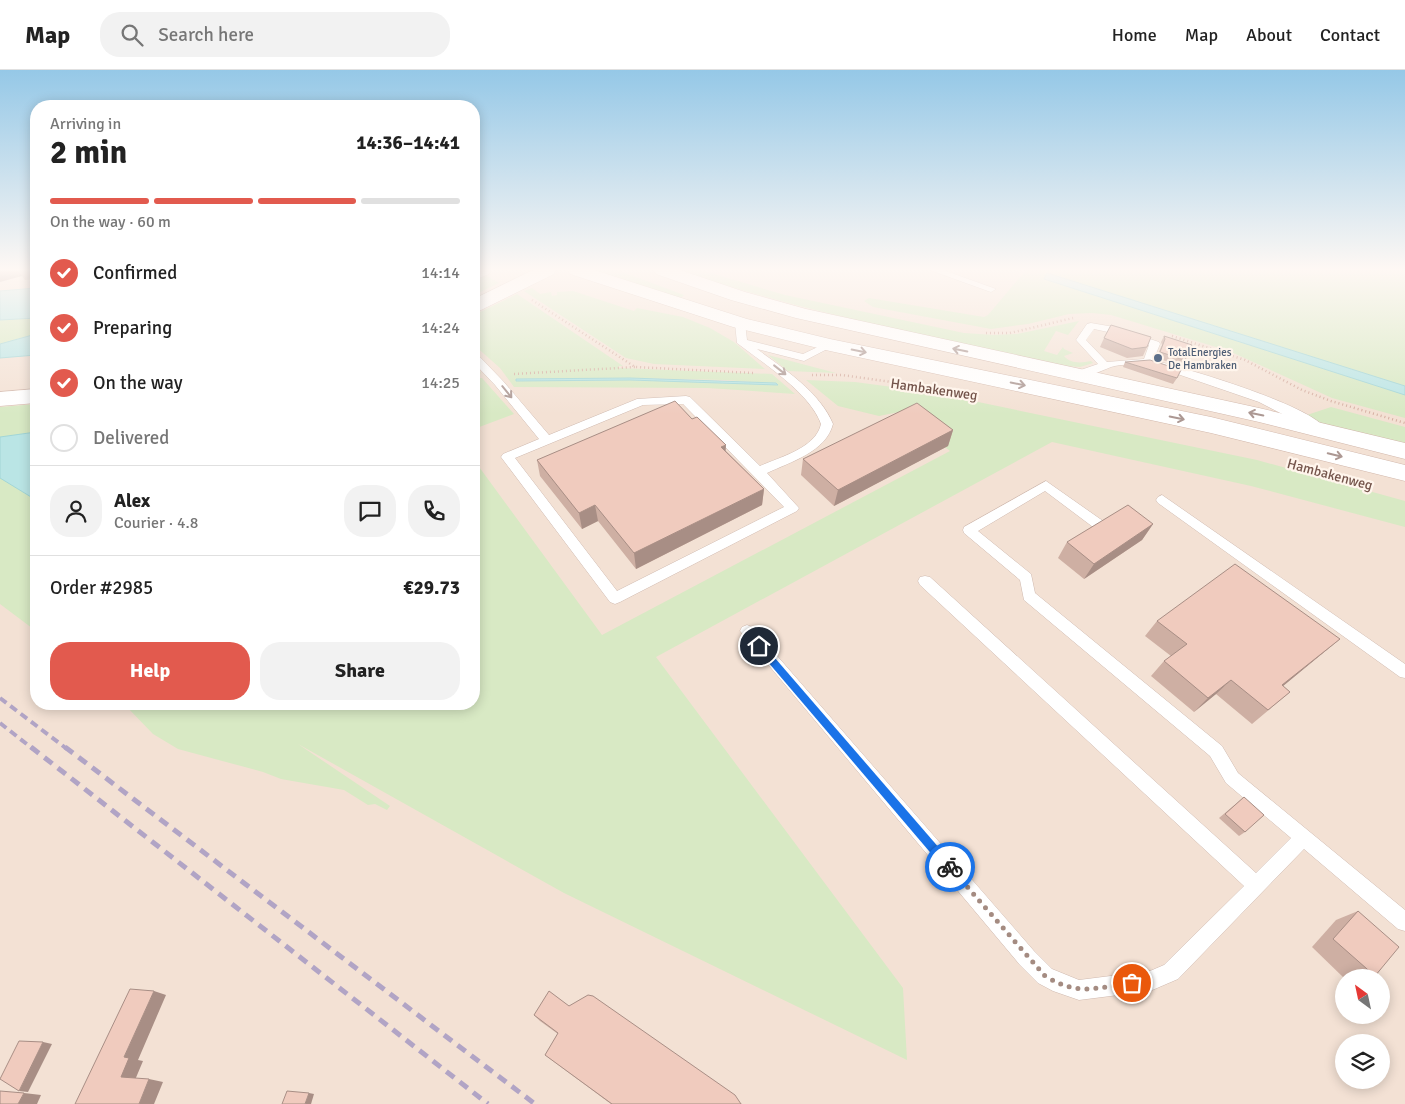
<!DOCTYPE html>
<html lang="en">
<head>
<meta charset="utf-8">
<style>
	:root { --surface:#fff; --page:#f2f2f2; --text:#222; --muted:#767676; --line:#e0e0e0; --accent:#e25a4e }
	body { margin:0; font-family:Signika,sans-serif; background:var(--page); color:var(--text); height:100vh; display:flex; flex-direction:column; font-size:19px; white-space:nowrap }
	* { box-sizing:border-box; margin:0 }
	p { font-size:16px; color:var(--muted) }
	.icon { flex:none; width:28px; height:28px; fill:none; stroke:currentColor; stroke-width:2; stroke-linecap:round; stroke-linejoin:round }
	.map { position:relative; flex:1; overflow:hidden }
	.details { position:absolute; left:30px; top:30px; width:450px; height:610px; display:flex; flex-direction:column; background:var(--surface); border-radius:20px; box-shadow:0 2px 12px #0003 }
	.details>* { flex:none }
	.needle { width:32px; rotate:327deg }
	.fabs { position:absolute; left:1335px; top:899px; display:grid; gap:10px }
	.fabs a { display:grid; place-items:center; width:55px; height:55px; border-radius:50%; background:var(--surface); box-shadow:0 2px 12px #0003; font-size:25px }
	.pin { position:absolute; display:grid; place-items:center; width:42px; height:42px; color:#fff; margin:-21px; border:2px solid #fff; border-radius:50%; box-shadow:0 1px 5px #0007 }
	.courier { position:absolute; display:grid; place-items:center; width:50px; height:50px; margin:-25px; border:4px solid #1a73e8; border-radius:50%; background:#fff; color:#222; box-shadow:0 1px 6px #0007 }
	.summary em { font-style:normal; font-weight:700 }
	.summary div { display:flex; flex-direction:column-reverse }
	.summary { display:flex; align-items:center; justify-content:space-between; height:85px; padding:0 20px }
	h1 { font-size:32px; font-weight:700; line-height:38px }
	.bar { display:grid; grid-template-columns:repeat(4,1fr); gap:8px 5px; align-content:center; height:60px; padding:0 20px }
	.bar i { height:6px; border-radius:4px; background:var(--line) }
	.bar .active { background:var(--accent) }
	.bar p { grid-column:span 4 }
	.line { display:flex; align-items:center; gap:12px; padding:0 20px; border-top:1px solid var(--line) }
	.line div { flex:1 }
	.round { display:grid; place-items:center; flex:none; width:52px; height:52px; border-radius:20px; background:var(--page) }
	ol { padding:0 20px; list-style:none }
	li { display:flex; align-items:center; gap:15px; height:55px }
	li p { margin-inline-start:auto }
	li .icon { padding:5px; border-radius:50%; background:var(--accent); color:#fff; stroke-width:4 }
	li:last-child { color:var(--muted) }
	li i { width:28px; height:28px; border:2px solid var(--line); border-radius:50% }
	.primary-button { display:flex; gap:10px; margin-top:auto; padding:10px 20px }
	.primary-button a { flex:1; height:58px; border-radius:20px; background:var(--accent); color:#fff; font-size:20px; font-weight:700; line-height:58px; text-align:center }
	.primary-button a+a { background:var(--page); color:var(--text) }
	header { display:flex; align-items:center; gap:30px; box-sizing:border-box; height:70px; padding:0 25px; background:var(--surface); border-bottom:1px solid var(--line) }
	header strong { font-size:24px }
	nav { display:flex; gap:28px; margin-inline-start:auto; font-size:18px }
	.search { width:350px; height:45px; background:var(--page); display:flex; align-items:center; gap:12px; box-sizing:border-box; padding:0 18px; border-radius:20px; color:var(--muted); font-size:19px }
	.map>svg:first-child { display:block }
	.residential { fill:#f3e1d4; fill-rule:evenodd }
	.green { fill:#d8e9c4; fill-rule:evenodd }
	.water { fill:#bae5e5; stroke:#a1d6d6 }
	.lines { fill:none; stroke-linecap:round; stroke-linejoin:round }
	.lane-casing { stroke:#cfb9af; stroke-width:1 }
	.secondary-casing { stroke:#d2b8ac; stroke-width:1 }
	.path { stroke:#d5aea1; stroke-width:2.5; stroke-dasharray:1 3; stroke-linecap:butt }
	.lane { fill:#fff; fill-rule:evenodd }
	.secondary { fill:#fff; fill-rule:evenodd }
	.rail-far1 { stroke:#b1a4c5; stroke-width:4; stroke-dasharray:8 5; stroke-linecap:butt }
	.rail { stroke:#b1a4c5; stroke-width:5; stroke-dasharray:10 7; stroke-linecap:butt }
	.wall { fill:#ceafa3 }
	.shaded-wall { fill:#a88e85 }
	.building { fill:#f0cbbe; stroke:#a88e85 }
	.oneway { stroke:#ac9893 }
	.route { fill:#1a73e8 }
	.done { stroke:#a48b81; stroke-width:5; stroke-dasharray:0 9 }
	.service-dot { fill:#5c6f8a; stroke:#fff5ec; stroke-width:2 }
	.labels { text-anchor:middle; stroke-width:4.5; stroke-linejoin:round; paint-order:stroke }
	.far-service-label { font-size:11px; fill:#4e5e75; stroke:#fff5ec; text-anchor:start }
	.street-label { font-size:14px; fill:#74544b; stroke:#fff5ec }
</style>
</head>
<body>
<header>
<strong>Map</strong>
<div class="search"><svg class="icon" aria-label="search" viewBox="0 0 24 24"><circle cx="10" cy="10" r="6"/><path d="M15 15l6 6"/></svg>Search here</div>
<nav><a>Home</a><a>Map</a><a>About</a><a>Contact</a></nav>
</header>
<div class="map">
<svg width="1405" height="1034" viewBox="0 0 1405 1034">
	<rect width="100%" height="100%" fill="#fcf0e6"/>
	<!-- residential -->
	<path class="residential" d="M0,200H36V634H474V200H1405V1034H0ZM1344,908H1381V945H1344ZM1344,972H1381V1010H1344Z"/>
	<!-- green -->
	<g class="green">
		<path d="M590,200H617L684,225L680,229Z"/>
		<path d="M678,200H701L785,225L964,263L994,265L1017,264L1079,251L1068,265L1056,261L1044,281L1057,285L1063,277L1064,279L1073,283L1064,286C1071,294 1081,293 1091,291L1093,293L1080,297L1067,296C935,268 806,243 678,200Z"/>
		<path d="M1026,200H1405V316L1047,203L1044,209L1405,325V348L1332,328L1229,281L1111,245L1092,243L1069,244L1028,254L991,259L873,237L864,231L869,228L984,247L988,245Z"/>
		<path d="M484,204L499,213L474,225V210Z"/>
		<path d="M532,218L540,224L551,222L552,226L557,225V222L573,221L634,241L637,238L683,247L710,258L734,272L765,299L654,294L626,288L524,221Z"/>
		<path d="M517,224L623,296H619L618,298L772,304L795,324L708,318L514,317L500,298L474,275V245ZM630,308L725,310L778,314L630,310L517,311L516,310Z"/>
		<path d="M36,248V264L0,274V250Z"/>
		<path d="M768,285L836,303L788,301Z"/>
		<path d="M474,296L481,303L474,308H482L514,344L474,359Z"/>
		<path d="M806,310L855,312L930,322L1257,390L1405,431V457L1251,416L1052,372L656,587L903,918L907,990L564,823L298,674L390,736L387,740L375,734L368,735L344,720L281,709L263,702L178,679L153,664L124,634H474V390L602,565L950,381L899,342L879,346L838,336Z"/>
		<path d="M36,334V362L0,367V337Z"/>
		<path d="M1331,337L1405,357V377L1298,348Z"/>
		<path d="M0,408L36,430V561L0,534Z"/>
	</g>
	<!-- water -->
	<g class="water">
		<path d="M1047,203L1405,316V325L1044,209Z"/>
		<path d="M36,218V248L0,250V221Z"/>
		<path d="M36,264V285L0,288V274Z"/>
		<path d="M630,308L776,313L778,315L630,310L516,311V309Z"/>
		<path d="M36,362V430L0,408V367Z"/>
	</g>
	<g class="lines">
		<defs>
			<g id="lane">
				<path d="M930,200H943L996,219L991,222L988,221Z"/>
				<path d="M740,250L745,253L747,270L803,284L826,273L830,272L835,275L804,291L757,279C784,299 820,322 833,354C826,382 790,392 767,403L799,438L797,441L620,532L615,534L610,532L501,387L503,384L539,369L495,315L474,293V284L478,285L503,311L549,365L637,329L686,326L690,327L760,396C780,387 816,378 821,354C810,323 763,293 737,273L735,253ZM683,334L784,437L617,521L515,388L643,335Z"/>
				<path d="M1091,253L1114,257L1159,272L1160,274L1153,291L1152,293C1139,296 1124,293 1111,297C1101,301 1083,310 1072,307L1071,305L1072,303L1098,294L1076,270L1087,254ZM1094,259L1108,262L1149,275L1144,289L1107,292L1086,270Z"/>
				<path d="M1164,293C1195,301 1308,335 1325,358L1319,362L1315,361L1259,332L1160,298L1159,296L1160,294Z"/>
				<path d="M1046,411L1103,451L1104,454L1103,457H1093L1045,421L978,461L1031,504L1035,523L1222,676L1238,703L1405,840V861L1398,859L1304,779L1178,909L1150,921L1079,930L1053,921L1038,913L1020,895L740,561L742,557L747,555L752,557L1034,881L1052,899L1079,910L1150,901L1164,895L1244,816L920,515L918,511L920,507L925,506L930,507L1256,803L1291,768L1226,713L1210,686L1024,530L1020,510L964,463L963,460L964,457Z"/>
				<path d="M1162,425L1405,594V608L1400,607L1158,433L1156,430L1158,427Z"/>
			</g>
			<g id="secondary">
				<path d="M474,200H491L489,204L474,210Z"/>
				<path d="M533,200H556L554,204L481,240L474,242V229Z"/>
				<path d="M568,200H594L747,249L830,269L1211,347L1405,395V411L1211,363L830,281L733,257L570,204Z"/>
				<path d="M654,200H680L745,222L806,239L1259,338L1405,373V389L1259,352L796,248L731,230L656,204Z"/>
				<path d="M36,319V333L0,336V322Z"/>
			</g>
		</defs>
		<!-- lane casing -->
		<use href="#lane" class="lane-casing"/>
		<!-- secondary casing -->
		<use href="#secondary" class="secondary-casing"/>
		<!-- path -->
		<g class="path">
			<path d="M532,230L635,297L753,303"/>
			<path d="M986,263H1010L1073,248"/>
			<path d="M1172,266L1245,290L1302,320L1331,331L1405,353"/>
			<path d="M514,304L635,297"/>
			<path d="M812,305H842L920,316"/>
		</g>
		<!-- lane -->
		<use href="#lane" class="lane"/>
		<!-- secondary -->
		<use href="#secondary" class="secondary"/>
		<!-- rail-far1 -->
		<g class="rail-far1">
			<path d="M0,628L67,679"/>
			<path d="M0,653L33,679"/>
		</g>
		<!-- rail -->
		<g class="rail">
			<path d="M31,677L488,1034"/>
			<path d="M65,677L535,1034"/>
		</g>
	</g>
	<!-- wall -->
	<g class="wall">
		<path d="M0,200H36V209L25,210L22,206Z"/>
		<path d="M1164,266L1185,290L1182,296L1156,288L1162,275L1161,272Z"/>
		<path d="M1104,268L1147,277L1143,286L1127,288L1100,277Z"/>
		<path d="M1125,292L1177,308L1173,314L1123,297Z"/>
		<path d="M953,360L948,376L834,436L801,405L803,389Z"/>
		<path d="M726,381L764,419L762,435L636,499L598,451L582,459L540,406L537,390Z"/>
		<path d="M1153,454L1142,470L1084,509L1058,488L1067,472Z"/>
		<path d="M1157,551L1340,569L1283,616L1290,622L1252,654L1216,624L1194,642L1151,606L1164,591L1171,586L1145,566Z"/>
		<path d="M1244,727L1245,762L1239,766L1219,748Z"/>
		<path d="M1358,841L1375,906L1370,908H1344L1312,877L1336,850Z"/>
		<path d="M569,936L742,1034H611L545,985L558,964L540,951L534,945Z"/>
	</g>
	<!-- shaded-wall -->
	<g class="shaded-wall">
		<path d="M0,200H17L22,206L0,212Z"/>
		<path d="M953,360L948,376L834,436L838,420Z"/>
		<path d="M726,375L725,392L721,377Z"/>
		<path d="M764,419L762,435L636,499L634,483Z"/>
		<path d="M595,435L598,451L582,459L579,443Z"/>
		<path d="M1153,454L1142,470L1084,509L1094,494Z"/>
		<path d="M1340,569L1323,583L1266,630L1282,615Z"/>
		<path d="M1231,610L1216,624L1194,642L1208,628Z"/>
		<path d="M154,921L166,925L138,990L143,991L135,1010L121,1007L124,987Z"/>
		<path d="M43,972L52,974L28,1022L19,1021Z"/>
		<path d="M149,1009L163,1012L154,1034H139Z"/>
		<path d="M24,1023L41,1025L37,1034H18Z"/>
		<path d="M309,1023L314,1024L311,1034H305Z"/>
	</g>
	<!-- building -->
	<g class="building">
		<path d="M1111,255L1151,267L1147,277L1132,279L1104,268Z"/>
		<path d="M1164,266L1192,275L1185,290L1160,282L1165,269Z"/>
		<path d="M1150,290L1181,300L1177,308L1125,292Z"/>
		<path d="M675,331L692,349L697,347L726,375L721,377L764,419L634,483L595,435L579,443L537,390Z"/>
		<path d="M917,333L953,360L838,420L803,389Z"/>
		<path d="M1128,435L1153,454L1094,494L1067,472Z"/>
		<path d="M1235,494L1340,569L1282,615L1290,622L1268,640L1231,610L1208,628L1164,591L1187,574L1157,551Z"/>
		<path d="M1244,727L1264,745L1245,762L1225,744Z"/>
		<path d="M1358,841L1399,877L1375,906L1333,869Z"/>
		<path d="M130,919L154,921L124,987L129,988L121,1007L149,1009L139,1034H75Z"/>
		<path d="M549,921L569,936L588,925L593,926L735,1025L741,1034H612L545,985L558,963L534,945Z"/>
		<path d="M19,971L43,972L19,1021L0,1009Z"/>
		<path d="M0,1021L24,1023L18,1034H0Z"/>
		<path d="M287,1021L309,1023L305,1034H282Z"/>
	</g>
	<!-- one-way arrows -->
	<defs><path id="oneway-shaft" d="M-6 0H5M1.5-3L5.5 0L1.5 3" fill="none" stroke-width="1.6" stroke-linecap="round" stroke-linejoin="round" transform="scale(1.25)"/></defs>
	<g class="oneway">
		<use href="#oneway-shaft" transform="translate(960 280) rotate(-168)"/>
		<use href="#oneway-shaft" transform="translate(859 281) rotate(11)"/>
		<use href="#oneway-shaft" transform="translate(780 300) rotate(38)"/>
		<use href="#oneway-shaft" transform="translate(1018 314) rotate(12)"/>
		<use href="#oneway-shaft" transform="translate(507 322) rotate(51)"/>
		<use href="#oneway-shaft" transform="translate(1256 344) rotate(-168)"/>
		<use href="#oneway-shaft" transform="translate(1177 348) rotate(12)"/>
		<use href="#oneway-shaft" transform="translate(1335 385) rotate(14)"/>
	</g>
	<!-- sky -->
	<linearGradient id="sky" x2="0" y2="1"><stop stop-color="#95c8e7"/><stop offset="0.58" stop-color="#fef8f4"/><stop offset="1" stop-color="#fef8f4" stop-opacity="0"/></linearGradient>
	<rect width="1405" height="344" fill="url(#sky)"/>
	<!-- route -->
	<path class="route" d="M759,572L762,573L953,794L955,797L953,801L950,803L946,801L756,578V573Z"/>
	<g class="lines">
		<!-- done -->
		<path class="done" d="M950,797L1045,906C1078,926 1095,918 1132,913"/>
	</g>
	<!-- markers -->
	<circle class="service-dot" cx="1158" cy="288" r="5"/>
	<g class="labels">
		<!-- far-service labels -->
		<g class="far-service-label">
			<text x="1168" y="286">TotalEnergies<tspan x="1168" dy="13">De Hambraken</tspan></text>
		</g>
		<!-- street labels -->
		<g class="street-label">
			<text transform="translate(934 319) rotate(8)" y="5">Hambakenweg</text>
			<text transform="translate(1330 404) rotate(15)" y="5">Hambakenweg</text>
		</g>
	</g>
</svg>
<div class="fabs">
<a><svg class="needle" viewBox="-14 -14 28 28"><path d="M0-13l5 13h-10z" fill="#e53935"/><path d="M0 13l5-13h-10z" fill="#767676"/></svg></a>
<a><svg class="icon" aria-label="layers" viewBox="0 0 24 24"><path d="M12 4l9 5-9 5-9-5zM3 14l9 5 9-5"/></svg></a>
</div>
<div class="pin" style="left:1132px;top:913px;background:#ea580c"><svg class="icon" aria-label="bag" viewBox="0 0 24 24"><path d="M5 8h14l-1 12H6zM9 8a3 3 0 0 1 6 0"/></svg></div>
<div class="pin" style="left:759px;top:576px;background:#1f2937"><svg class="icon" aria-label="home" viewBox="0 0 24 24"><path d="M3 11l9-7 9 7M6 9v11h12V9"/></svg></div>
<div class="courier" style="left:950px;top:797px"><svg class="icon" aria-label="bike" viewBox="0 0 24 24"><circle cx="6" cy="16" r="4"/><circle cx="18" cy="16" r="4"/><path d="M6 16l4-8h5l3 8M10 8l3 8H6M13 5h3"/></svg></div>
<section class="details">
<div class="summary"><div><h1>2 min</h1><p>Arriving in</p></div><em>14:36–14:41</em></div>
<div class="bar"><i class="active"></i><i class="active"></i><i class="active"></i><i></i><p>On the way · 60 m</p></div>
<ol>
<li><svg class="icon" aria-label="check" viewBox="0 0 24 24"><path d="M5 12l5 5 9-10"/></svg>Confirmed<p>14:14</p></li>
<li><svg class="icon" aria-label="check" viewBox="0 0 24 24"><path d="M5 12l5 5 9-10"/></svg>Preparing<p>14:24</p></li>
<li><svg class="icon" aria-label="check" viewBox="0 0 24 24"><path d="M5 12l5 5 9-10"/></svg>On the way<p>14:25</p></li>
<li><i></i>Delivered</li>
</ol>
<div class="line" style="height:90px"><a class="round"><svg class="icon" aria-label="person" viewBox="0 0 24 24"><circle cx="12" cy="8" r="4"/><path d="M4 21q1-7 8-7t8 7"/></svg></a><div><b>Alex</b><p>Courier · 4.8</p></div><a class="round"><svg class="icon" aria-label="chat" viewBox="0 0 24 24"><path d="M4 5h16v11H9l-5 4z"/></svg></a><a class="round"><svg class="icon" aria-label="phone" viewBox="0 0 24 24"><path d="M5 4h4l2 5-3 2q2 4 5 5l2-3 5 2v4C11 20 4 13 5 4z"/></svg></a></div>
<div class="line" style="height:65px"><div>Order #2985</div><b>€29.73</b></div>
<div class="primary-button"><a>Help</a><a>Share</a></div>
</section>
</div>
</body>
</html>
